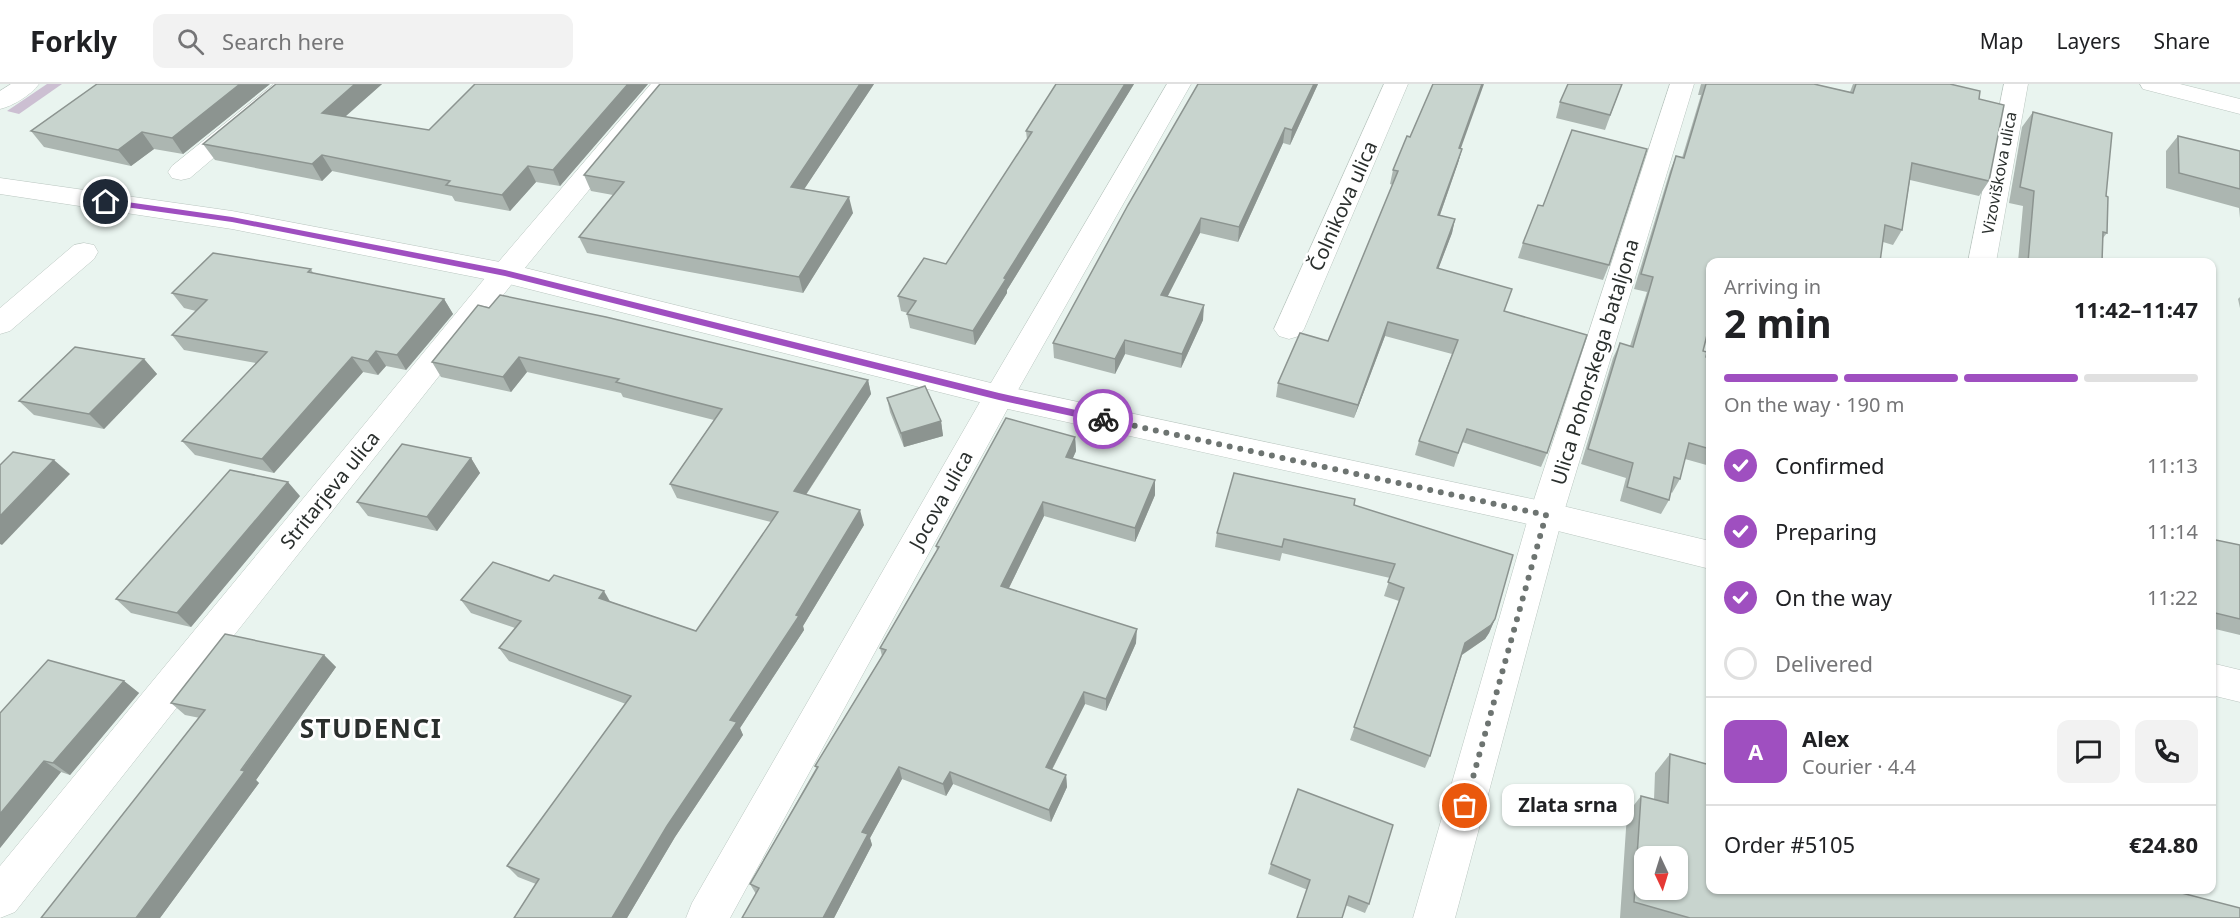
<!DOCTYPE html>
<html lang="en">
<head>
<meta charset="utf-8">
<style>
	:root { --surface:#fff; --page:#f2f2f2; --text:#202124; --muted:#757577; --line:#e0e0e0; --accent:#9f4fc0 }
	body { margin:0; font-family:"Noto Sans",sans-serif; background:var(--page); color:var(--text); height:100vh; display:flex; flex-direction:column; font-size:22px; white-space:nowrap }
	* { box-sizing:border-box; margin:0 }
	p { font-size:20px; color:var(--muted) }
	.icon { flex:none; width:33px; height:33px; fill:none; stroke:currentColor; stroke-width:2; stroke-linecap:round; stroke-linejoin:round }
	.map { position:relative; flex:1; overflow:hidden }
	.panel { position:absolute; left:1706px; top:174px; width:510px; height:636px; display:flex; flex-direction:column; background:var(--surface); border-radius:12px; box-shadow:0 2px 4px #0004 }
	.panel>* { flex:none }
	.needle { width:39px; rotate:176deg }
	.buttons { position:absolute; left:1634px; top:762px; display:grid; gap:12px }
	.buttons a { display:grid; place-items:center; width:54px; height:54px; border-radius:12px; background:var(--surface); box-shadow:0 2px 4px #0004; font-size:30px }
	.pin { position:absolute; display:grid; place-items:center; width:51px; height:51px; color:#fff; margin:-26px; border:3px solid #fff; border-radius:50%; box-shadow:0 2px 6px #0007 }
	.courier { position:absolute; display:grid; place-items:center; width:60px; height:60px; margin:-30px; border:4px solid #9f4fc0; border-radius:50%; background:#fff; color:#222; box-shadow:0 2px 8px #0007 }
	.bubble { position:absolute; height:42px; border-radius:12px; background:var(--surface); box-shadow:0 2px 4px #0004; font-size:20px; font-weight:700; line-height:42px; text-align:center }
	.headline em { font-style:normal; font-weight:700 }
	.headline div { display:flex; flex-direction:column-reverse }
	.headline { display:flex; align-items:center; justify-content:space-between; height:102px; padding:0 18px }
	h1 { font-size:39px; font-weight:700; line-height:45px }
	.bar { display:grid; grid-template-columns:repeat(4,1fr); gap:9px 6px; align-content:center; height:72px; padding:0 18px }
	.bar i { height:8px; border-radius:4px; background:var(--line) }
	.bar .current { background:var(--accent) }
	.bar p { grid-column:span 4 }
	.line { display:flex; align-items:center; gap:15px; padding:0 18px; border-top:2px solid var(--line) }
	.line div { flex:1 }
	.round { display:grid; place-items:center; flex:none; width:63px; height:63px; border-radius:12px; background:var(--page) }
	ol { padding:0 18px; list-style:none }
	li { display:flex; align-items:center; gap:18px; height:66px }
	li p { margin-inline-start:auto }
	li .icon { padding:6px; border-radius:50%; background:var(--accent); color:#fff; stroke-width:4 }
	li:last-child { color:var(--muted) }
	li i { width:33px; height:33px; border:3px solid var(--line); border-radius:50% }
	header { display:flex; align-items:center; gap:36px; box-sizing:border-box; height:84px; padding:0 30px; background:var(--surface); border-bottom:2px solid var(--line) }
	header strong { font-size:28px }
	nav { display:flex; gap:33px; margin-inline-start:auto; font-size:21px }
	.search { width:420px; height:54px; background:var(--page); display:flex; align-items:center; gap:15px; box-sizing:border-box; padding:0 21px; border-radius:12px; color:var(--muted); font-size:22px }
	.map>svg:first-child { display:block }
	.green { fill:#ccbfd2 }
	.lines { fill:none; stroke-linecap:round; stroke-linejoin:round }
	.street-casing { stroke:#bac6c0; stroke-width:1 }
	.secondary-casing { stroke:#bac6c0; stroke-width:1 }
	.primary-casing { stroke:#bac6c0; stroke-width:1 }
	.street { fill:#fff; fill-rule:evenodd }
	.secondary { fill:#fff; fill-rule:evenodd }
	.primary { fill:#fff; fill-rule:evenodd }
	.wall { fill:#acb6b1 }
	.shaded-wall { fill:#8c9490 }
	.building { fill:#c8d4ce; stroke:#8c9490; stroke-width:1.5; fill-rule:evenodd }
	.route { fill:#9f4fc0 }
	.done { stroke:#6d7471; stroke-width:6; stroke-dasharray:0 10.8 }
	.labels { text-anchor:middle; stroke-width:5; stroke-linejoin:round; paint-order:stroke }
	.far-street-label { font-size:16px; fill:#2a2f2d; stroke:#fff }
	.street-label { font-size:20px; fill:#2a2f2d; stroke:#fff }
	.district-label { font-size:26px; font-weight:bold; letter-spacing:1.5px; fill:#2a2f2d; stroke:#fff }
</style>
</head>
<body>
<header>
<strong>Forkly</strong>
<div class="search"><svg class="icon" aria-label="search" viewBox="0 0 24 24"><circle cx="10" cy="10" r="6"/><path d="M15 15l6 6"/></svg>Search here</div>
<nav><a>Map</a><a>Layers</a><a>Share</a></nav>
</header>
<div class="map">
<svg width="2240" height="834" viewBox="0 0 2240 834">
	<rect width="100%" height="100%" fill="#e9f4ef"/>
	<!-- green -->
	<path class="green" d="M47,0H62L19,30L7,27Z"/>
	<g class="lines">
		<defs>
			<g id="street">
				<path d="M274,0H301L190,94L181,96L172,94L168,88L172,82Z"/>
				<path d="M651,0H676L515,196L15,828L0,834V782L495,182Z"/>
				<path d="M1167,0H1191L1014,313L730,834H686L692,819L988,304Z"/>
				<path d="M1384,0H1408L1304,245L1299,252L1289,255L1279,252L1274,245Z"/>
				<path d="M1670,0H1694L1563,431L1455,834H1413L1529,431Z"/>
				<path d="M2004,0H2028L1996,178H1968Z"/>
				<path d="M2140,0H2180L2240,15V30L2143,5Z"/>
				<path d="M84,159L94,161L98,168L94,175L10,247L0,250V224L74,161Z"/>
			</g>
			<g id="secondary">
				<path d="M0,94L232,127L505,179L999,301L1546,418L1710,457V485L1546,444L999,323L505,199L232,145L0,110Z"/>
				<path d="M2211,579L2240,586V618L2211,611Z"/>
			</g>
			<path id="primary" d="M11,0H39C31,11 13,22 0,25V7Z"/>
		</defs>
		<!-- street casing -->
		<use href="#street" class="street-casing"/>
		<!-- secondary casing -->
		<use href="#secondary" class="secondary-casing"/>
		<!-- primary casing -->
		<use href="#primary" class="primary-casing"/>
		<!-- street -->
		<use href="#street" class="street"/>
		<!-- secondary -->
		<use href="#secondary" class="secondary"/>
		<!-- primary -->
		<use href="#primary" class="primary"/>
	</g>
	<!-- wall -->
	<g class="wall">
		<path d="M270,0L183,70L154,65L131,82L44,63L31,47Z"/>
		<path d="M276,0H382L345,33L429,46L648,0L560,102L536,98L510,127L455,117L452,112L332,87L322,97L215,76L203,60Z"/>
		<path d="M660,0H874L804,105L853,129L803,209L587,169L579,153L613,111L591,107L584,91Z"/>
		<path d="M1056,0H1134L1007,206V209L975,261L910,244L907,230L908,229L901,227L898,212L946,180L1027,56L1026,47Z"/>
		<path d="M1198,0H1318L1290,61L1283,59L1238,158L1200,149L1168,212L1203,236L1181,284L1125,270L1115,290L1054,274L1053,259Z"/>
		<path d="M1622,0L1605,46L1556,34L1560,18Z"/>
		<path d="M1701,0H1814L1850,8L1853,0H1950L1979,15L1989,97L1979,112L1910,96L1902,146L1893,161L1883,158L1710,178L1703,267L1706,273L1708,318L1710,319V382L1685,375L1680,395L1672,409L1671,408L1669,416L1661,430L1620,417L1626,394L1581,380L1613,274L1620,259L1630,262L1647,208L1634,205L1670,87L1676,72L1682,74L1701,11H1698Z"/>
		<path d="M2033,28L2106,112L2107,149L2103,154L2102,178H2018L2023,122L2009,119L2022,43Z"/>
		<path d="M2178,52L2240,67V134L2239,124L2166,104V67Z"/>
		<path d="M1461,64L1462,65L1458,79L1440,131L1455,135L1452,149L1438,185L1505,227L1547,369L1541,383L1462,358L1454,383L1415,371L1419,357L1452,270L1385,252L1354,334L1276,313L1278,299L1328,257L1393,101L1390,100L1393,86Z"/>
		<path d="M1523,159L1609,181L1603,196L1518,174Z"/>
		<path d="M311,185L313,189L444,215L453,230L406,286L386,282L378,291L363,288L274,389L195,371L182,357L256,279L184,266L172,251L196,227L184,224L172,209Z"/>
		<path d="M2240,213V224L2238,215Z"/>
		<path d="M478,221L868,296L871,310L806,411L864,441L803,542L804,546L740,644L743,651L675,753L627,834H514L536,800L518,793L507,782L626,620L509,577L499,564L515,544L471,529L461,516L609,517L696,547L771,438L677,414L670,400L714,336L623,313L621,309L527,288L511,308L441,293L432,278Z"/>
		<path d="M144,275L157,290L104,345L34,331L19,317Z"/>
		<path d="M887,314L941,337L943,352L904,363L890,328Z"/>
		<path d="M1075,353L1076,367L1073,374L1155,411L1135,458L1044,432L1009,504L1136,559L1106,627L1085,620L1052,686L1066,691L1067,703L1051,738L953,700L946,712L902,695L870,754L872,761L834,834H742L756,810L750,800L816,684L815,682L882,572L880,564L937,466L936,462Z"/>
		<path d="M471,374L480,389L437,447L368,432L357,418Z"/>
		<path d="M300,412L191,543L131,529L116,515Z"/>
		<path d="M1354,421L1495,535L1489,549L1485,555L1462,571L1430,672L1425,684L1350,656L1399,517L1384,512L1390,494L1282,469L1280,477L1215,463L1217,449Z"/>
		<path d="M2211,455L2240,461V551L2211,544Z"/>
		<path d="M324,571L336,583L256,696L259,699L160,834L200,634L185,631L171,619Z"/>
		<path d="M124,597L139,609L70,691L61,688L0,764V629Z"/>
		<path d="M1670,670L1710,806L2240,834H1620L1627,730L1641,712L1654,716L1655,689Z"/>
		<path d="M1271,780L1369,820L1365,829L1268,790Z"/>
	</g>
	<!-- shaded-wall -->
	<g class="shaded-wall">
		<path d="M240,0H270L183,70L172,54Z"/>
		<path d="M355,0H382L331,45L322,29Z"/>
		<path d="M628,0H648L560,102L553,86Z"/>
		<path d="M860,0H874L795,119L791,103Z"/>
		<path d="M1125,0H1134L1007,206V209L975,261L973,247L1004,194Z"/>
		<path d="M1314,0H1318L1290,61L1292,46Z"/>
		<path d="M1482,0H1484L1456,78L1459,64Z"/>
		<path d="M1285,44L1283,59L1238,158L1239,143Z"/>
		<path d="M142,48L154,65L131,82L118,66Z"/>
		<path d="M1462,65L1458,79L1435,145L1438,131Z"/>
		<path d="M322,71L332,87L322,97L312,80Z"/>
		<path d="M528,82L536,98L510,127L502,111Z"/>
		<path d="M849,113L853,129L803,209L799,193Z"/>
		<path d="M1201,134L1200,149L1161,225V211Z"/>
		<path d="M1455,135L1452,149L1433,199L1437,184Z"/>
		<path d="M444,215L453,230L406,286L397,271Z"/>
		<path d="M1204,221L1203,236L1181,284L1182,270Z"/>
		<path d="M1388,238L1385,252L1354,334L1358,321Z"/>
		<path d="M1125,256V270L1115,290V275Z"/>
		<path d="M376,267L386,282L378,291L368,277Z"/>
		<path d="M352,273L363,288L274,389L262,375Z"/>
		<path d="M519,273L527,288L511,308L503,293Z"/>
		<path d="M144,275L157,290L104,345L89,330Z"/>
		<path d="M868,296L871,310L799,421L794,407Z"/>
		<path d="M941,337L943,352L904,363L901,349Z"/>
		<path d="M1075,353L1076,367L1067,387L1066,373Z"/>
		<path d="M471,374L480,389L437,447L427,433Z"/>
		<path d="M54,376L70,390L2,461L0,460V432Z"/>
		<path d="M1155,396V411L1135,458V444Z"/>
		<path d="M288,398L300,412L191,543L177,529Z"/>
		<path d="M1043,418L1044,432L1003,516L1001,502Z"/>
		<path d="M860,426L864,441L803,542L804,546L740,644L743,651L675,753L627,834H612L730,636Z"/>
		<path d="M604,507L612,521L599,514Z"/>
		<path d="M1495,535L1489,549L1485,555L1460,572L1465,559Z"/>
		<path d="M1137,545L1136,559L1106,627V615Z"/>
		<path d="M324,571L336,583L256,696L259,699L160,834H136Z"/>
		<path d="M124,597L139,609L70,691L53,679Z"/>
		<path d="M1084,608L1085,620L1047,695L1046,683Z"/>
		<path d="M44,677L61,688L0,764V730Z"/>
		<path d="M899,683L902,695L870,754L872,761L834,834H823L862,748Z"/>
		<path d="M950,688L953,700L946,712L943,700Z"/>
		<path d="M1066,691L1067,703L1051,738L1049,726Z"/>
	</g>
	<!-- building -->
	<g class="building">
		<path d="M97,0H240L172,54L142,48L118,66L31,47Z"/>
		<path d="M276,0H355L322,29L429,46L475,0H628L553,86L528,82L502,111L446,101L450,97L322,71L312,80L203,60Z"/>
		<path d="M660,0H860L791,103L849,113L799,193L579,153L624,98L584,91Z"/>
		<path d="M1056,0H1125L1004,194L1006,195L973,247L907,230L916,217L898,212L924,174L946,180L1032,48L1026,47Z"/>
		<path d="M1198,0H1314L1292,46L1285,44L1239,143L1201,134L1161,211L1204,221L1182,270L1125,256L1115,275L1053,259L1128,121Z"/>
		<path d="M1433,0H1482L1459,64L1462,65L1438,131L1455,135L1437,184L1512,205L1504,227L1587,251L1547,369L1467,345L1458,369L1419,357L1458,256L1388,238L1358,321L1278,299L1300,249L1328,257L1398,87L1393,86L1407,52L1410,53Z"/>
		<path d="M1568,0H1622L1610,31L1560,18Z"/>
		<path d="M1706,0H1814L1853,9L1856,0H1950L1980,7L1979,15L2004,21L1989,97L1912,79L1902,146L1885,141L1880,178H1710V239L1703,267L1707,268L1706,273L1710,274V308L1708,318L1710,319V365L1689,359L1680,395L1674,393L1669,416L1627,403L1633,379L1588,365L1620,259L1633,263L1653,193L1641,190L1676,72L1684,74Z"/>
		<path d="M2033,28L2112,49L2106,112L2108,113L2107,149L2103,148L2102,178H2028L2034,107L2020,103Z"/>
		<path d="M1572,46L1647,65L1609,181L1523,159L1538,121L1543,122Z"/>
		<path d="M2178,52L2240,67V105L2179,89Z"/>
		<path d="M213,169L311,185L308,188L444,215L397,271L376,267L368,277L352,273L262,375L182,357L267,268L172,251L207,216L172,209Z"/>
		<path d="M500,211L606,233L868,296L794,407L860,426L796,531L799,532L730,636L737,638L667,742L612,834H514L539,795L507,782L631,612L499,564L521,537L461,516L493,478L549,497L554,491L604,507L599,514L696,547L778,428L670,400L722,325L616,298L619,295L519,273L503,293L432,278L478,221L489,224Z"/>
		<path d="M75,263L144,275L89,330L19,317Z"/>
		<path d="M925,302L941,337L901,349L887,314Z"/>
		<path d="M1006,334L1075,353L1066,373L1155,396L1135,444L1043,418L1001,502L1137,545L1106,615L1084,608L1046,683L1066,691L1049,726L950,688L943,700L899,683L862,748L868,750L823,834H742L759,804L750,800L818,683L815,682L886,566L880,564L939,463L936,462Z"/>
		<path d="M402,360L471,374L427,433L357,418Z"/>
		<path d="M13,368L54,376L0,432V381Z"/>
		<path d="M230,386L288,398L177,529L116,515Z"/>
		<path d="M1234,389L1355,415L1354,421L1513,471L1495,535L1491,541L1465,559L1430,672L1354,643L1404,504L1388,498L1395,480L1284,455L1282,463L1217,449Z"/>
		<path d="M2211,455L2240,461V535L2211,528Z"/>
		<path d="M225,550L324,571L241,686L245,687L136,834H41L205,626L171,619Z"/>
		<path d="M48,576L124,597L53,679L44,677L0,730V629Z"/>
		<path d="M1670,670L1710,681V806H2170L2240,824V834H1690L1634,818L1641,712L1668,719ZM1644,772H1677V806H1644Z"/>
		<path d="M1298,705L1393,741L1369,820L1349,812L1342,834H1297L1310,796L1271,780Z"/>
	</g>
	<!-- route -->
	<path class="route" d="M106,115L232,133L505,186L999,309L1103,332L1108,335L1103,339L999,316L505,192L232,138L104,120V116Z"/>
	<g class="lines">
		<!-- done -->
		<path class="done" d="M1103,335L1546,431L1465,722"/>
	</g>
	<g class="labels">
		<!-- far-street labels -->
		<g class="far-street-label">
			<text transform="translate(1999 89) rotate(-79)" y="6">Vizoviškova ulica</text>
		</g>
		<!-- street labels -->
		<g class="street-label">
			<text transform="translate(1343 122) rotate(-66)" y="7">Čolnikova ulica</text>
			<text transform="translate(1595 278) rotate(-73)" y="7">Ulica Pohorskega bataljona</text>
			<text transform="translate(330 406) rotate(-51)" y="7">Stritarjeva ulica</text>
			<text transform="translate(941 416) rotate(-61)" y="7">Jocova ulica</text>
		</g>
		<!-- district labels -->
		<g class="district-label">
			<text x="371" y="654">STUDENCI</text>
		</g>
	</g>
</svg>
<div class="buttons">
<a><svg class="needle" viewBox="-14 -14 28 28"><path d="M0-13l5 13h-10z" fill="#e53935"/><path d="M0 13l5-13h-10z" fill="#757577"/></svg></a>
</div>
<div class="pin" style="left:1465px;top:722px;background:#ea580c"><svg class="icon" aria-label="bag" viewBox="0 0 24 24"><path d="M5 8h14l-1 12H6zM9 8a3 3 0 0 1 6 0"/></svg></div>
<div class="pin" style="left:106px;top:118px;background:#1f2937"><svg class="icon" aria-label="home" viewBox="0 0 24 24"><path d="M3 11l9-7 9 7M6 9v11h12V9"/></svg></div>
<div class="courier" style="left:1103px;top:335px"><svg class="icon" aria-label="bike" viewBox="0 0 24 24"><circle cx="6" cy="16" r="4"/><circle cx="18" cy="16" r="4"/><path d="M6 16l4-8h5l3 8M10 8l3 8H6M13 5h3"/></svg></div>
<div class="bubble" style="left:1502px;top:700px;width:132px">Zlata srna</div>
<section class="panel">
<div class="headline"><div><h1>2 min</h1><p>Arriving in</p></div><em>11:42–11:47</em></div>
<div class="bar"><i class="current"></i><i class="current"></i><i class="current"></i><i></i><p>On the way · 190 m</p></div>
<ol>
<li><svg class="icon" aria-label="check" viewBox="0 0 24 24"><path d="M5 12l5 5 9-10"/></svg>Confirmed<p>11:13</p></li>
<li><svg class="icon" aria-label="check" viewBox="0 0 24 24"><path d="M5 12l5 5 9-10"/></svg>Preparing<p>11:14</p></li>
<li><svg class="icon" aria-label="check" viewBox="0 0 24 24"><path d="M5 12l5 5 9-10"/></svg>On the way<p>11:22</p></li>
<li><i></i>Delivered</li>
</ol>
<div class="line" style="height:108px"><b class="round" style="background:var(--accent);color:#fff">A</b><div><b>Alex</b><p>Courier · 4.4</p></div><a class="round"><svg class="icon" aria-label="chat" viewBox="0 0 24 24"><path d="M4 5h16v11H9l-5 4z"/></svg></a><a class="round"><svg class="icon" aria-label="phone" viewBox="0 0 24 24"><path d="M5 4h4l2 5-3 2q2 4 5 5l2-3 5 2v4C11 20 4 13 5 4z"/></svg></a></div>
<div class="line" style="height:78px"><div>Order #5105</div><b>€24.80</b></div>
</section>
</div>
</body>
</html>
